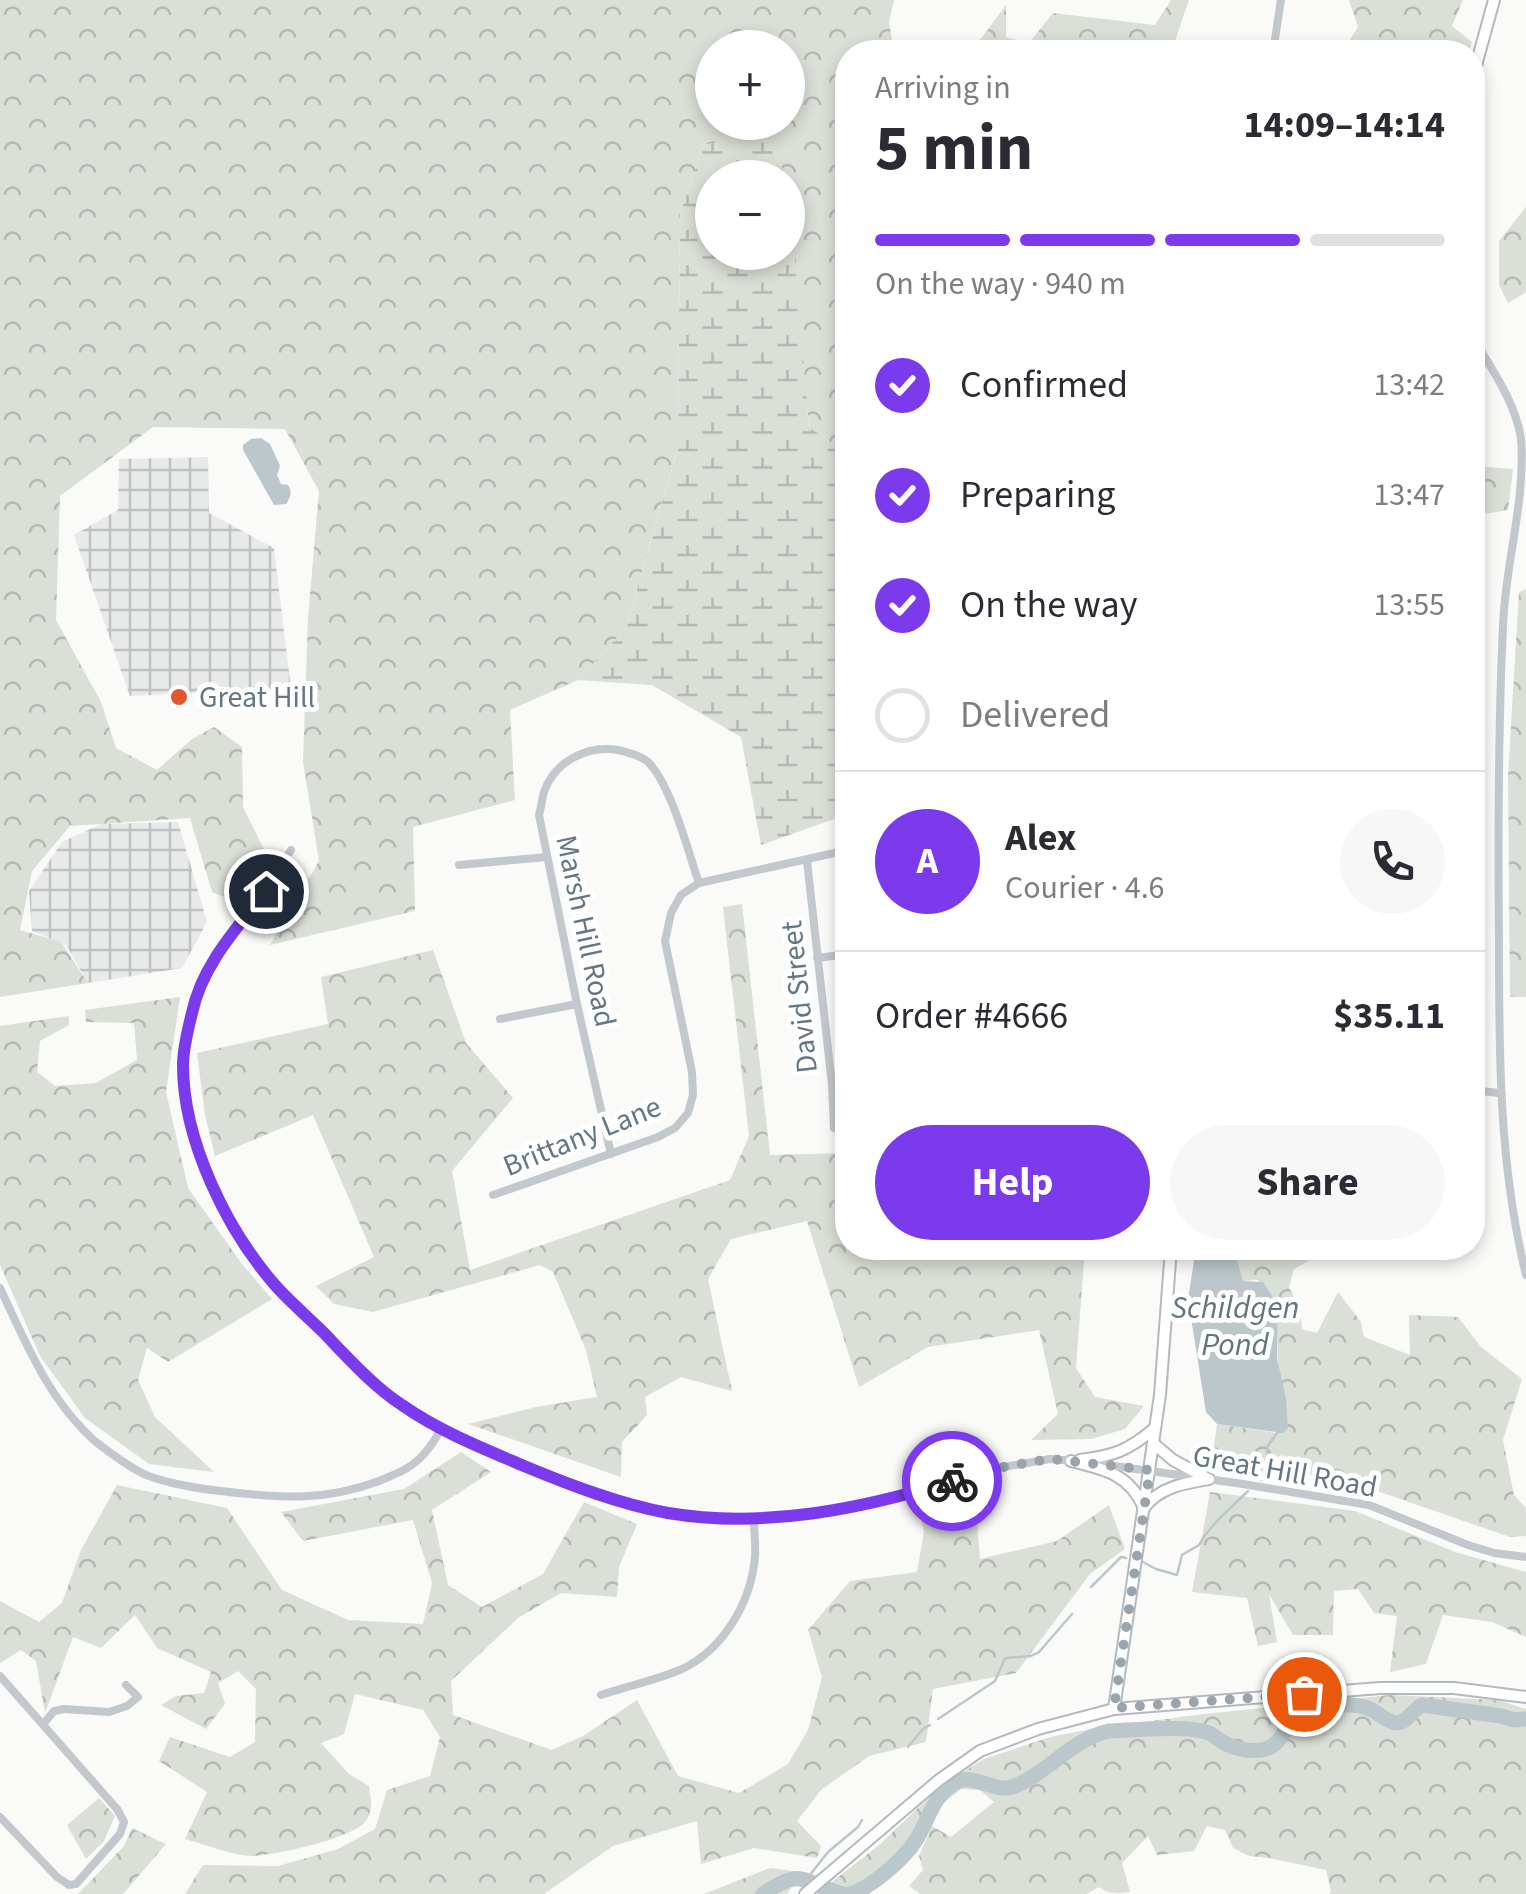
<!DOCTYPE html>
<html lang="en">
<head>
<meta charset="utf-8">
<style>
	:root { --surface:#fff; --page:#f7f7f7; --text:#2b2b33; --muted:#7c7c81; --line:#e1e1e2; --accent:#7c3aed }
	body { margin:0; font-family:"Source Sans 3",sans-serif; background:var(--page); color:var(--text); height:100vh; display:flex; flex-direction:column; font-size:38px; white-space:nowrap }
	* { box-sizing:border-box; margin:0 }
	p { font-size:32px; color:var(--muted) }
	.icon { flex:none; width:55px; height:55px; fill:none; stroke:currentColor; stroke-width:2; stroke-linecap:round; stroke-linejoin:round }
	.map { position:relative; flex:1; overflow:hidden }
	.drawer { position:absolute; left:835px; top:40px; width:650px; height:1220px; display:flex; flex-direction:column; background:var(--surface); border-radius:40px; box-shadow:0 5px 15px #0003 }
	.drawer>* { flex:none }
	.tools { position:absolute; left:695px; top:30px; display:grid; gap:20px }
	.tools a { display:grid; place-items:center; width:110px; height:110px; border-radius:50%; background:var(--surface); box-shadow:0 5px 15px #0003; font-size:50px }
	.pin { position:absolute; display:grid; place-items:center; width:85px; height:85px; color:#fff; margin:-42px; border:5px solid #fff; border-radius:50%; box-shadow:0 2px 10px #0007 }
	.courier { position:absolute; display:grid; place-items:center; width:100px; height:100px; margin:-50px; border:8px solid #7c3aed; border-radius:50%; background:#fff; color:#222; box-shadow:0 2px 12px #0007 }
	.headline em { font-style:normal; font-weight:700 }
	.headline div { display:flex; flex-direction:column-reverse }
	.headline { display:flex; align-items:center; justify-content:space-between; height:170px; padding:0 40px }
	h1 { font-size:65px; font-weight:700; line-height:75px }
	.bar { display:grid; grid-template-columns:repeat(4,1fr); gap:15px 10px; align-content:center; height:120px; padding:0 40px }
	.bar i { height:12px; border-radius:8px; background:var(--line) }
	.bar .on { background:var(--accent) }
	.bar p { grid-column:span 4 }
	.line { display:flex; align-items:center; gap:25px; padding:0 40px; border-top:2px solid var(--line) }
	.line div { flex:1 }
	.round { display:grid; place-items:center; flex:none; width:105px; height:105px; border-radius:52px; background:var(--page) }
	ol { padding:0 40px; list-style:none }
	li { display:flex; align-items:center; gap:30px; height:110px }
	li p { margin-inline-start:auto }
	li .icon { padding:10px; border-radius:50%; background:var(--accent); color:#fff; stroke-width:4 }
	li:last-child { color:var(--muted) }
	li i { width:55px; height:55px; border:5px solid var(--line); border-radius:50% }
	.cta { display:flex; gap:20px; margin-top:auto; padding:20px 40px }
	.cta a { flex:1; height:115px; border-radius:60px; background:var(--accent); color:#fff; font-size:40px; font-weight:700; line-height:115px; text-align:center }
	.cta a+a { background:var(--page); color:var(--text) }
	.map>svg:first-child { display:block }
	.industrial { fill:url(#industrial-grid) }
	.forest { fill:url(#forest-crowns); fill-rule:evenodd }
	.wetland { fill:url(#wetland-marsh) }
	.water { fill:#bbc7cb }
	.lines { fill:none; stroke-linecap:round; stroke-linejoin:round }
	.stream { stroke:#bbc7cb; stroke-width:2.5 }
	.river { stroke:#bbc7cb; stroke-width:15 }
	.secondary-casing { stroke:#b3babf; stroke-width:14 }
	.street { stroke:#c3c8cc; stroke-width:8 }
	.secondary { stroke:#fff; stroke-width:10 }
	.done { stroke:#99a4ac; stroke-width:10; stroke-dasharray:0 18 }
	.route { stroke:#7c3aed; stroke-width:12 }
	.poi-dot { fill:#e4572e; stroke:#fff; stroke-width:4 }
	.labels { text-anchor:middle; stroke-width:10; stroke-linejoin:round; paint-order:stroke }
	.poi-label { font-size:30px; fill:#657683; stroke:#fff; text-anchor:start }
	.street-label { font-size:30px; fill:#657683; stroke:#fff }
	.water-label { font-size:32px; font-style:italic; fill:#60757c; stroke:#fff }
</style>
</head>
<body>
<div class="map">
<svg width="1526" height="1894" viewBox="0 0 1526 1894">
	<defs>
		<pattern id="industrial-grid" width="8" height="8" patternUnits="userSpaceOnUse" patternTransform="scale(2.5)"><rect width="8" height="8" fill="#e8e9e9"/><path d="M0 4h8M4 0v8" fill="none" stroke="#c0c1c2"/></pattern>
		<pattern id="forest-crowns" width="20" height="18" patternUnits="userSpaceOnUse" patternTransform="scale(2.5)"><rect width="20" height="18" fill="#dadfd7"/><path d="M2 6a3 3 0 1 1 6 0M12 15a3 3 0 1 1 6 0" fill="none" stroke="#b4b9b4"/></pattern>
		<pattern id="wetland-marsh" width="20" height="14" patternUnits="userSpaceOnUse" patternTransform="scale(2.5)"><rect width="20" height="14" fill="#dadfd7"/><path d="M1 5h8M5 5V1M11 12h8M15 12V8" fill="none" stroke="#b4b9b4"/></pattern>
	</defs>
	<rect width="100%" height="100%" fill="#fafaf8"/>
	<!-- industrial -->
	<g class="industrial">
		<path d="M208,457L209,513L274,548L291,689L130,696L74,535L118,510L119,459Z"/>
		<path d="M178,822L207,922L182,968L88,983L66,945L32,931L29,891L62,842L101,824Z"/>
	</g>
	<!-- forest -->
	<g class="forest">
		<path d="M0,0H894L889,22L894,52H848L846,388L847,454L809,427L794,258L789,181L764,134L703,145L680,215L678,447L626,628L578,680L510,710L515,800L413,827L415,911L270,945L319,861L303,762L308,618L319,491L285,429L153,427L60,496L56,620L101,702L116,748L157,770L192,739L214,727L242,747L243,807L268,857L239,903L212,892L190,818L70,826L32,871L20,930L61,942L88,983L0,997ZM712,48H788V122H712Z"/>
		<path d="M1171,0H1189L1173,47L1118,52H971L1006,5V37L1028,44L1053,13L1155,25Z"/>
		<path d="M1349,0H1463L1452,26L1472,42L1469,52H1292L1293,43L1342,52L1358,27Z"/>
		<path d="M1526,207V292L1508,303L1499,285V241Z"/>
		<path d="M1475,466L1513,469L1508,510L1473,516V472Z"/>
		<path d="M1526,589V997H1510L1508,776L1519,592Z"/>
		<path d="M742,904L770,1155L847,1153L848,1248H1085L1076,1368L1095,1397L1144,1406L1125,1429L1091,1439L1031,1440L1058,1414L1039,1330L928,1347L859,1387L807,1221L731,1239L708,1279L732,1391L681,1377L645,1397L647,1415L622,1442L621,1477L468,1424L536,1407L597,1397L586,1350L553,1272L540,1265L373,1312L334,1304L316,1286L374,1257L313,1115L215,1156L205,1115L197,1053L328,1024L321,977L433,950L466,1043L513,1098L452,1171L470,1270L730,1180L749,1136L723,907Z"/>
		<path d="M180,997L166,1092L188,1188L242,1264L272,1299L168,1362L147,1348L138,1380L155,1417L214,1472L149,1464L85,1418L40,1356L0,1265V1026L69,1016V1025L40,1041L37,1072L55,1086L96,1083L137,1060L134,1023L86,1022L85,1010Z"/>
		<path d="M1234,1248H1318L1310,1260L1294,1269L1289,1287L1300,1310L1302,1329L1317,1333L1338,1292L1361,1322L1364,1337L1410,1355L1409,1315L1458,1317L1481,1347L1522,1379L1503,1440L1514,1495L1526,1508V1536L1510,1537L1334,1476L1280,1474L1211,1465L1217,1424L1277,1433L1278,1316L1258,1280L1243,1281Z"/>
		<path d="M461,1452L491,1472L432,1510L448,1585L482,1607L543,1574L584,1502L637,1524L619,1567L617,1597L561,1593L518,1618L451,1681L453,1715L552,1750L583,1736L637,1700L678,1776L739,1793L788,1764L808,1730L822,1677L808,1630L850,1581L917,1572L924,1532L918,1505L975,1499L980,1559L1057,1541L1109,1505L1125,1549L1090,1574L1016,1673L933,1689L926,1742L869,1756L821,1790L797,1821L821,1846L817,1858L754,1848L701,1864L697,1821L613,1846L544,1894H185L203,1865L278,1866L338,1849L375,1829L387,1790L430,1776L440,1737L423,1710L355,1694L344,1734L321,1743L349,1774L369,1786C371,1799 374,1812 364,1823C349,1839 276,1855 253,1856C234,1856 205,1844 185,1839L207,1792L159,1761L170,1737L230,1757L255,1742L256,1689L238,1671L218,1683L225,1704L206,1729L161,1705L176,1696L204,1693L211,1672L157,1648L135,1615L101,1648L73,1637L45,1713L36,1661L21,1650L0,1663V1601L39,1622L62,1603L81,1550L117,1485L227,1508L282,1590L348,1620L423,1624L432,1583L413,1520L303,1541L281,1512L404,1489Z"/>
		<path d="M1210,1492L1355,1511L1455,1552L1526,1572V1637L1492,1622L1443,1615L1426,1664L1390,1672L1397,1616L1374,1613L1358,1589L1334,1591L1333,1635H1293L1269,1594L1277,1642L1258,1646L1247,1598L1192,1592Z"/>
		<path d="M1390,1695L1498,1700L1526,1709V1894H1329L1331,1892L1326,1870L1269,1858L1249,1856L1233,1848L1225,1830L1207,1826L1194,1851L1157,1855L1148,1836L1122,1863L1130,1892C1118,1894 1108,1894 1099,1887L1086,1894H920L909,1886L923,1870L919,1856L932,1826L951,1837L994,1802L980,1790L961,1789L935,1810L895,1869L858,1894H835L820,1891L878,1846L942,1785L984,1759L1050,1737L1091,1729L1204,1714Z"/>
		<path d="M99,1798L115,1816L104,1841L86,1859L67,1825Z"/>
		<path d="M132,1828L166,1844L123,1894H78L124,1846Z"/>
		<path d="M770,1868L802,1872L787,1894H704Z"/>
	</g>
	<!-- wetland -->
	<path class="wetland" d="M764,133L787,178H712V252H788V178L809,427L847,454L848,814L761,845L741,737L652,685L578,680L626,628L678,448L680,215L703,145Z"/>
	<!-- water -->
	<g class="water">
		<path d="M261,438L270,444L280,466L277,475L281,484L288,485C293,492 290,498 286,504L274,505L243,450V445L251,439Z"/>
		<path d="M1196,1248H1234L1243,1281L1263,1282L1276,1302L1278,1316L1277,1359L1286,1398L1288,1428L1283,1433L1217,1424L1206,1412L1188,1299Z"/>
	</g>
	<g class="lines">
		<!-- stream -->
		<g class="stream">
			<path d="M1261,1480L1268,1474L1267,1447L1277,1433"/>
			<path d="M1143,1562L1156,1569L1177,1575L1182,1555L1199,1545L1205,1535L1219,1519L1248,1491"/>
			<path d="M1091,1587L1121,1557L1126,1558"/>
			<path d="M938,1719L995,1681L1005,1658L1031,1656L1039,1652L1072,1614"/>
			<path d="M908,1747L923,1729L930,1725"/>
			<path d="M806,1880L828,1852L858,1827L862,1820"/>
		</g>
		<!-- river -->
		<g class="river">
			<path d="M763,1894C805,1865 802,1884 843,1894"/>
			<path d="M850,1894C871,1888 905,1858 916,1840C929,1820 932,1796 955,1783C974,1771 994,1795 1015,1786C1049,1772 1072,1739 1109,1731C1133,1730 1188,1725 1209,1733C1216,1736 1215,1738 1221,1741C1234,1749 1251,1753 1266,1749C1288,1742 1286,1710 1317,1706C1332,1704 1356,1703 1370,1709C1379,1713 1387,1723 1398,1723C1407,1722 1413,1710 1422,1705L1501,1716L1514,1720L1526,1719"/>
		</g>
		<defs>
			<g id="secondary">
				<path d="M1472,80L1494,0"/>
				<path d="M1153,1443L1173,1460L1208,1479"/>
				<path d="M1080,1460C1114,1456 1129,1450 1155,1428"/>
				<path d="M1071,1461C1104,1469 1130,1474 1144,1508C1159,1487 1185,1483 1209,1479"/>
				<path d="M1114,1709L1160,1395L1171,1248"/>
				<path d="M805,1894L939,1780L980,1751L1038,1729L1114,1709L1380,1688H1454L1526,1697"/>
			</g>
		</defs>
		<!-- secondary casing -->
		<use href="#secondary" class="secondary-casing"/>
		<!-- street -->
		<g class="street">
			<path d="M1273,52L1281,0"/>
			<path d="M1472,336C1491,368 1515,401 1521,438C1526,501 1505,564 1503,626C1498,732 1498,838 1499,944C1499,1056 1499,1165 1526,1275"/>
			<path d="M291,850L266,891L215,955L192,1008L183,1063L187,1112L200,1160L234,1227L274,1283L391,1397L441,1429L543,1473L648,1509L693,1516L754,1519L830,1511L901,1496L986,1470L1050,1459L1074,1461"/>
			<path d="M807,861L832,1085L834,1128"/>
			<path d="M459,865L547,857"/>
			<path d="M817,958L848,954"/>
			<path d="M500,1019L577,1004"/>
			<path d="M832,1085L848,1082"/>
			<path d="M1472,1090L1499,1093"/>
			<path d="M611,1154L577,1004L539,815C541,808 542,799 544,792C555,761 587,745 618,750C627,752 640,756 647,761C671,783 688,852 699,883"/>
			<path d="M493,1195L658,1137L675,1128L688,1113L693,1095L692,1072L665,941L671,913L681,895L699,883L848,850"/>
			<path d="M0,1288C26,1343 49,1401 96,1442C109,1452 125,1464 140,1472C158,1482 200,1489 221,1491C278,1498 324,1502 379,1481C393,1475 408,1470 419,1459C428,1451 435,1440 441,1429"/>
			<path d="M1093,1463L1243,1484L1369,1505L1468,1545L1494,1553L1526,1557"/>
			<path d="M0,1676L117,1809L124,1822L120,1834L76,1884L69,1885L57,1877L0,1817"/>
			<path d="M601,1695C628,1686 657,1680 682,1669C724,1649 751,1602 755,1557C756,1545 754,1531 754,1519"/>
			<path d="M44,1723L54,1711L64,1709L109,1712L127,1706L138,1697L126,1685"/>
		</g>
		<!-- secondary -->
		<use href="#secondary" class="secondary"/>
	</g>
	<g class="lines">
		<!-- done -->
		<path class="done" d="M952,1481L986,1470L1050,1459L1150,1470L1114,1708L1304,1694"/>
		<!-- route -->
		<path class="route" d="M266,891C237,928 202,965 192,1013C188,1029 183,1048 183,1065C183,1140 226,1229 275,1285C290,1302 308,1317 324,1333C348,1358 373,1386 402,1405C439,1431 482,1448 524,1466C570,1485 619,1504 668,1513C763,1529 862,1509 952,1481"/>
	</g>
	<!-- markers -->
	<circle class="poi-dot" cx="179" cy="697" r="10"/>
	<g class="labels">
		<!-- poi labels -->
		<g class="poi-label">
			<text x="199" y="707">Great Hill</text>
		</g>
		<!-- street labels -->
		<g class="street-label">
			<text transform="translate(586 931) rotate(78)" y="10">Marsh Hill Road</text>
			<text transform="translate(799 997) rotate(-96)" y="10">David Street</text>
			<text transform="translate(582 1136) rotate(-22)" y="10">Brittany Lane</text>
			<text transform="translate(1285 1471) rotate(10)" y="10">Great Hill Road</text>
		</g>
		<!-- water labels -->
		<g class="water-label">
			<text x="1235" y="1318">Schildgen<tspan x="1235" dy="37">Pond</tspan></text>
		</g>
	</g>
</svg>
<div class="tools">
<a>+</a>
<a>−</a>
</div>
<div class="pin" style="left:1304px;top:1694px;background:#ea580c"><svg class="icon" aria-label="bag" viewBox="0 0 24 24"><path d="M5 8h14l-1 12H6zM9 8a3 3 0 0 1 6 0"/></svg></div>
<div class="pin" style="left:266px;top:891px;background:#1f2937"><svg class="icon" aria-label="home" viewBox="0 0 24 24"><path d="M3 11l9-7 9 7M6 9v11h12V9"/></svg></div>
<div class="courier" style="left:952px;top:1481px"><svg class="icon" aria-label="bike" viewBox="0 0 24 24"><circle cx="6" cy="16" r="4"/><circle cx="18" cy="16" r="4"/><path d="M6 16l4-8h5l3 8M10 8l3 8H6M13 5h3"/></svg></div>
<section class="drawer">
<div class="headline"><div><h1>5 min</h1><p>Arriving in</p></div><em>14:09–14:14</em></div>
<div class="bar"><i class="on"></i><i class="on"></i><i class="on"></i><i></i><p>On the way · 940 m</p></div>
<ol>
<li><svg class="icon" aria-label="check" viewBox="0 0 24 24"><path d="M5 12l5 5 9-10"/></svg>Confirmed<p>13:42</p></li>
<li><svg class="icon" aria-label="check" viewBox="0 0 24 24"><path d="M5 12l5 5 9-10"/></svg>Preparing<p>13:47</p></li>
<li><svg class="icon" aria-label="check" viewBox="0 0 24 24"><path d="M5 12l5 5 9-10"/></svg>On the way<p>13:55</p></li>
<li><i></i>Delivered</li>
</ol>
<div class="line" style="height:180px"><b class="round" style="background:var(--accent);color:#fff">A</b><div><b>Alex</b><p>Courier · 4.6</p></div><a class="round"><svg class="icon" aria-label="phone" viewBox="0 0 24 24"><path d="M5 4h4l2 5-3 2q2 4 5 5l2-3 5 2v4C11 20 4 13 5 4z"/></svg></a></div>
<div class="line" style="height:130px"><div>Order #4666</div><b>$35.11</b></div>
<div class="cta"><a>Help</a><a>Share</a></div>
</section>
</div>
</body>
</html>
